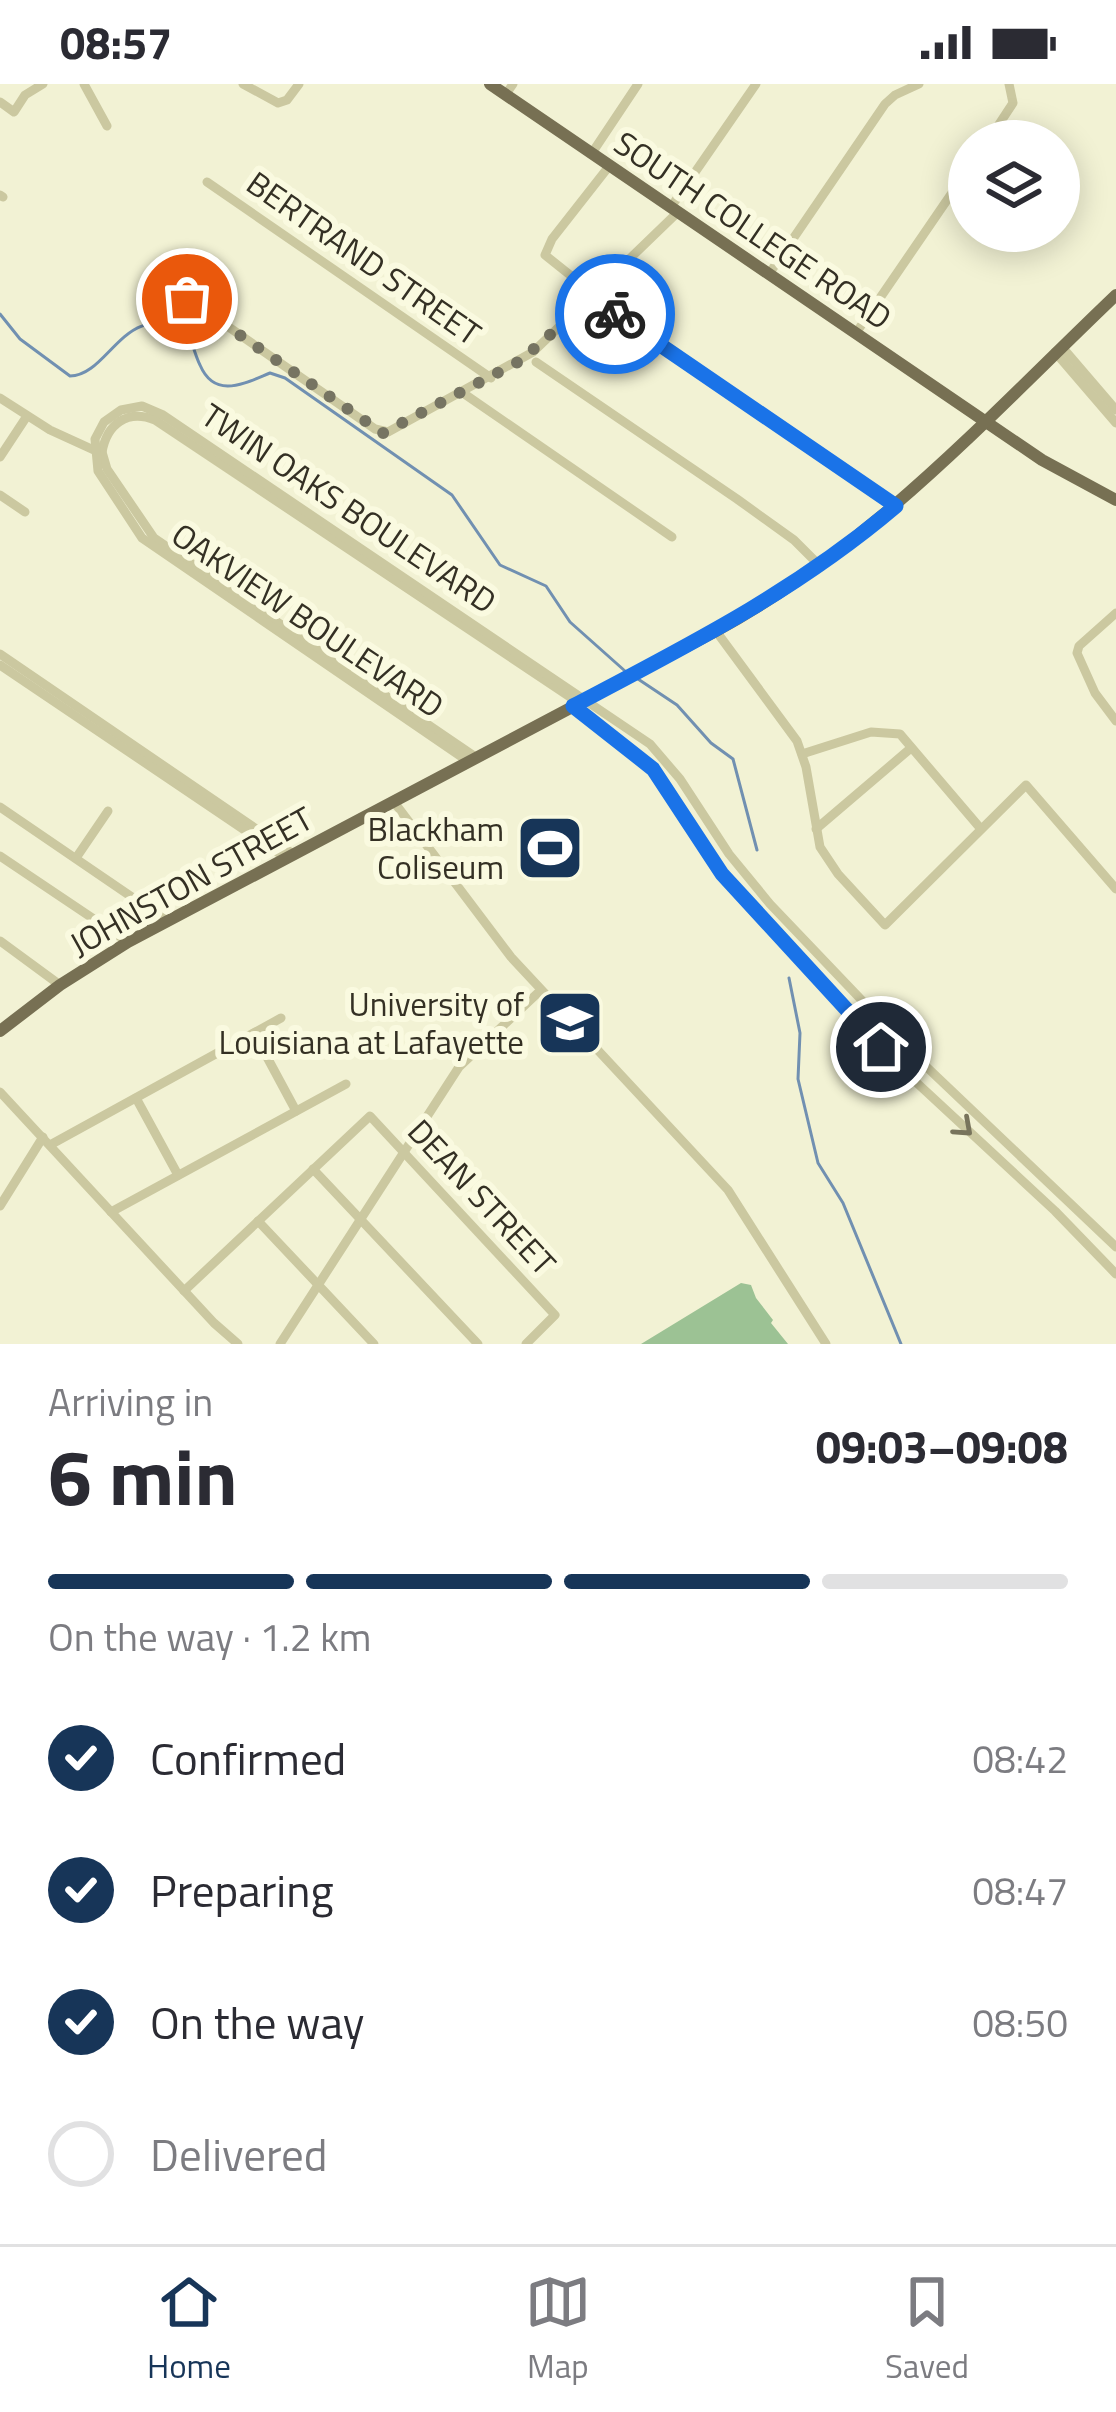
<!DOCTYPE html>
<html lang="en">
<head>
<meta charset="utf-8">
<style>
	:root { --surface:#fff; --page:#f2f2f3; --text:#2b2b33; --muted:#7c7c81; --line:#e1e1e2; --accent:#173558 }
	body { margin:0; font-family:"Titillium Web",sans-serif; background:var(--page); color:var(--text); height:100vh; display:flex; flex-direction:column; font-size:45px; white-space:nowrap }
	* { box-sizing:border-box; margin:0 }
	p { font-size:39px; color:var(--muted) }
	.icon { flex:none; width:66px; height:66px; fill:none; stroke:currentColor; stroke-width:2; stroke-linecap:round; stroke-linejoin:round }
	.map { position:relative; height:1260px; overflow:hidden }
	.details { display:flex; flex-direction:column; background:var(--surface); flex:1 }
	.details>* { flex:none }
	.tools { position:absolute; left:948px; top:36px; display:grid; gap:24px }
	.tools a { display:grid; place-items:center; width:132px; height:132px; border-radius:50%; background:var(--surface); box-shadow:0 6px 30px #0003; font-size:60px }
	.pin { position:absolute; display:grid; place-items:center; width:102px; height:102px; color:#fff; margin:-51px; border:6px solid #fff; border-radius:50%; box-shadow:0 3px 12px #0007 }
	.courier { position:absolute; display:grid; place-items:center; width:120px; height:120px; margin:-60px; border:9px solid #1a73e8; border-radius:50%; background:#fff; color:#222; box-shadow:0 3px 15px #0007 }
	.headline em { font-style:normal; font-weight:700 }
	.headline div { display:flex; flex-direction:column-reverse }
	.headline { display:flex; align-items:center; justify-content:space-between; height:204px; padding:0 48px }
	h1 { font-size:78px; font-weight:700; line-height:90px }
	.bar { display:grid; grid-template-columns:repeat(4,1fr); gap:18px 12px; align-content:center; height:144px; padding:0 48px }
	.bar i { height:15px; border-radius:9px; background:var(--line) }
	.bar .current { background:var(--accent) }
	.bar p { grid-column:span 4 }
	ol { padding:0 48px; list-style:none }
	li { display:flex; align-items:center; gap:36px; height:132px }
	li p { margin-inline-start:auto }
	li .icon { padding:12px; border-radius:50%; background:var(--accent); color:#fff; stroke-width:4 }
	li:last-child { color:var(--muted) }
	li i { width:66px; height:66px; border:6px solid var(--line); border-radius:50% }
	.status { display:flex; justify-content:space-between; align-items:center; height:84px; padding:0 60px; background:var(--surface); direction:ltr }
	.status svg { height:33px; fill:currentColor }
	.dock { display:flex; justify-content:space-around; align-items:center; height:168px; border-top:3px solid var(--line); background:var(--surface); font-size:33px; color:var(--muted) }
	.dock a { display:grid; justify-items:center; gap:6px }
	.dock .current { color:var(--accent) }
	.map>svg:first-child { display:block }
	.green { fill:#9cc294 }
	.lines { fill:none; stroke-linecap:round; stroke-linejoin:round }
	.stream { stroke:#7190b1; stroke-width:3 }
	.minor { stroke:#cbc8a0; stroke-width:9 }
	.major { stroke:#777053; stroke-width:12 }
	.oneway { stroke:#78745c }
	.done { stroke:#767462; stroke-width:12; stroke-dasharray:0 21.6 }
	.route { stroke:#1a73e8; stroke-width:15 }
	.labels { text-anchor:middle; stroke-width:12; stroke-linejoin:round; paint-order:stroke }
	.street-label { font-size:33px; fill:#343024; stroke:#fafae0 }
	.poi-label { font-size:33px; fill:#343024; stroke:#fafae0; text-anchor:end }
</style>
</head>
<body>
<div class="status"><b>08:57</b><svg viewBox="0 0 49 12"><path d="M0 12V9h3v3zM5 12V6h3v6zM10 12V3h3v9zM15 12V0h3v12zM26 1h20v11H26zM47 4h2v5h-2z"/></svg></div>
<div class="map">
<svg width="1116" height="1260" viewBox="0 0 1116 1260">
	<rect width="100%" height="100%" fill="#f2f2d4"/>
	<!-- green -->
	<path class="green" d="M741,1199L751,1201L756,1214L773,1236L771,1239L788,1260H641Z"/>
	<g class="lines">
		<!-- stream -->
		<g class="stream">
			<path d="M0,230L20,255L70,292C110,292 126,209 188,252C194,262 195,271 200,281C215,316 245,299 270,289L285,294L452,411L500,481L546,502L570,538L625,587"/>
			<path d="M638,595L677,621L711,659L733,675L757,766"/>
			<path d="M789,894L800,949L798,995L818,1079L843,1119L901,1260"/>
		</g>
		<!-- minor -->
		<g class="minor">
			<path d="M84,0L107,42"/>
			<path d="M243,0L278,19L287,16L299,0"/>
			<path d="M506,10L513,0"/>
			<path d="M0,18L14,28L25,11L43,0"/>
			<path d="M988,57L1013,19L1009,0"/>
			<path d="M592,69L638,0"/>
			<path d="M207,98L491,294"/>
			<path d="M0,111L3,113"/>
			<path d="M671,123L756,0"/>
			<path d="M769,190L885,20L895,11L919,0"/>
			<path d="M174,209L197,221L375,345L388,348L533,268L678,128"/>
			<path d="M595,211L545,171L552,155L610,81"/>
			<path d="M592,214L896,422"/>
			<path d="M856,249L969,84"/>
			<path d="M1062,263L1116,326"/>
			<path d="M1055,268L1116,339"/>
			<path d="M536,278L737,415L794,456L821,483"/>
			<path d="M463,309L672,453"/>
			<path d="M0,314L50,346L96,367"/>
			<path d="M102,368C107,340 127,325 155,336L579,619"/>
			<path d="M102,368L107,385L154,454L477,674"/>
			<path d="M0,373L27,332"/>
			<path d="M0,411L25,428"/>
			<path d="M1116,529L1079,562L1077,569L1095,609L1116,637"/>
			<path d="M716,547L797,657L806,683L820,763L838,790L885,841L1026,701L1116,805"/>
			<path d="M0,570L293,770"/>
			<path d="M0,581L286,774"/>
			<path d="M573,622L653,685L721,790L904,987L1055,1127L1116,1190"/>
			<path d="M802,670L871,648L900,650L981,745"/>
			<path d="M469,678L142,454L98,387L95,355L104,338L121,326L142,322L163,331L650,660L680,695L729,770L770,820L914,971L1116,1163"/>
			<path d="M394,718L511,873L728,1106L826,1260"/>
			<path d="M0,723L167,837"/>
			<path d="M816,745L911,664"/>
			<path d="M0,772L128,858"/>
			<path d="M76,774L108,727"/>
			<path d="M0,857L60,901"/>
			<path d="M254,949L296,1027"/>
			<path d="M0,1008L214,1239L238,1260"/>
			<path d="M136,1014L178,1091"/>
			<path d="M50,1061L281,934"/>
			<path d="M313,1085L478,1260"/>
			<path d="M0,1122L43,1053"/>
			<path d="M111,1128L346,1000"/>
			<path d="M258,1137L374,1260"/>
			<path d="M184,1207L370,1032L555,1231L526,1260"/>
			<path d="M280,1260L459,983L541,906"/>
		</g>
		<!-- major -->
		<g class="major">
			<path d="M490,0L1042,376L1116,416"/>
			<path d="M0,947L60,901L128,858L716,547C872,462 989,332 1116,211"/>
		</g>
	</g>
	<!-- one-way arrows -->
	<defs><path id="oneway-chevron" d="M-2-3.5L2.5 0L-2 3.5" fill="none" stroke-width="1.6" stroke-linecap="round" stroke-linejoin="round" transform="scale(3)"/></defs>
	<use class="oneway" href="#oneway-chevron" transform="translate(964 1044) rotate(42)"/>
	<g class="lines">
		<!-- done -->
		<path class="done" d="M187,215L383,349L520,277L592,214L615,230"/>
		<!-- route -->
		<path class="route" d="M615,230L896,422C796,507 689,561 573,622L653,685L722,790L881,963"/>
	</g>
	<!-- icons -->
	<defs>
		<symbol id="stadium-square" viewBox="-11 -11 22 22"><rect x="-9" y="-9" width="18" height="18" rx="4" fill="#173558" stroke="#fafae0"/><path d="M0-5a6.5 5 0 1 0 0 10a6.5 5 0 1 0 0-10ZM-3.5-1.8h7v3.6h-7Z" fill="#fff"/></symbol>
		<symbol id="university-square" viewBox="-11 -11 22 22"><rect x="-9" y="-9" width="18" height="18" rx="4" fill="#173558" stroke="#fafae0"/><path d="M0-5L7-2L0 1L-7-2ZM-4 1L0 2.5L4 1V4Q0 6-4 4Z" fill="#fff"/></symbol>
	</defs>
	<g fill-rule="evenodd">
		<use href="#stadium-square" x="512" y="726" width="76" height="76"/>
		<use href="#university-square" x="532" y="901" width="76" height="76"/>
	</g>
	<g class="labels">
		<!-- street labels -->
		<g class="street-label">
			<text transform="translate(753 146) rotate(34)" y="12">SOUTH COLLEGE ROAD</text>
			<text transform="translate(364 174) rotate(35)" y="12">BERTRAND STREET</text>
			<text transform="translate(349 424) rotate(34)" y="12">TWIN OAKS BOULEVARD</text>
			<text transform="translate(308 536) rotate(34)" y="12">OAKVIEW BOULEVARD</text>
			<text transform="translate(191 797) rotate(-29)" y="12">JOHNSTON STREET</text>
			<text transform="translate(482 1113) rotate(47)" y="12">DEAN STREET</text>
		</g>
		<!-- poi labels -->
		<g class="poi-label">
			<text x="504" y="757">Blackham<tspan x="504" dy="38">Coliseum</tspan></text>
			<text x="524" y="932">University of<tspan x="524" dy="38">Louisiana at Lafayette</tspan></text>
		</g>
	</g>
</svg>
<div class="tools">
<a><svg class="icon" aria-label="layers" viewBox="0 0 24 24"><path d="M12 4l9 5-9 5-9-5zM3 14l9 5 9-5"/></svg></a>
</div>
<div class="pin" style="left:187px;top:215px;background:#ea580c"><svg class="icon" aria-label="bag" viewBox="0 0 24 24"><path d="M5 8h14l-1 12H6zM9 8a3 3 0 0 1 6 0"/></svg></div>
<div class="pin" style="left:881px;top:963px;background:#1f2937"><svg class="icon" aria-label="home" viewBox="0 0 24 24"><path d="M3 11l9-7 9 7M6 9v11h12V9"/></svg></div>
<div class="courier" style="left:615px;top:230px"><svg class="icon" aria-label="bike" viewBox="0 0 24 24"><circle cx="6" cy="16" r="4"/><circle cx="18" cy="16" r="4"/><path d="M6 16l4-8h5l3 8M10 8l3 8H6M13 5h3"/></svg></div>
</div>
<section class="details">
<div class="headline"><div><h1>6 min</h1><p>Arriving in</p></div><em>09:03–09:08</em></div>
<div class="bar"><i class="current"></i><i class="current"></i><i class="current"></i><i></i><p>On the way · 1.2 km</p></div>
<ol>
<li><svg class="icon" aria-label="check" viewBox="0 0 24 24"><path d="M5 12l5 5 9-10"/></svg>Confirmed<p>08:42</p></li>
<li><svg class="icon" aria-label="check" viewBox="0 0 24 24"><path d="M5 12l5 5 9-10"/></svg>Preparing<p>08:47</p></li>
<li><svg class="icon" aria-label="check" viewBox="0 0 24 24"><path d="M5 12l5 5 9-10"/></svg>On the way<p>08:50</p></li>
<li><i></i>Delivered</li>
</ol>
</section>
<nav class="dock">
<a class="current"><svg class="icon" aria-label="home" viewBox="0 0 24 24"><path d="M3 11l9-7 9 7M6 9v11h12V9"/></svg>Home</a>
<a><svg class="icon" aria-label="map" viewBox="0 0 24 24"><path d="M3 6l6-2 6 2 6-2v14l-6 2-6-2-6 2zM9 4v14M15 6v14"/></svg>Map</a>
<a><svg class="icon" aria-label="saved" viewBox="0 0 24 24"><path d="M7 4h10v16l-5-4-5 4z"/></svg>Saved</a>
</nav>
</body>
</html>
